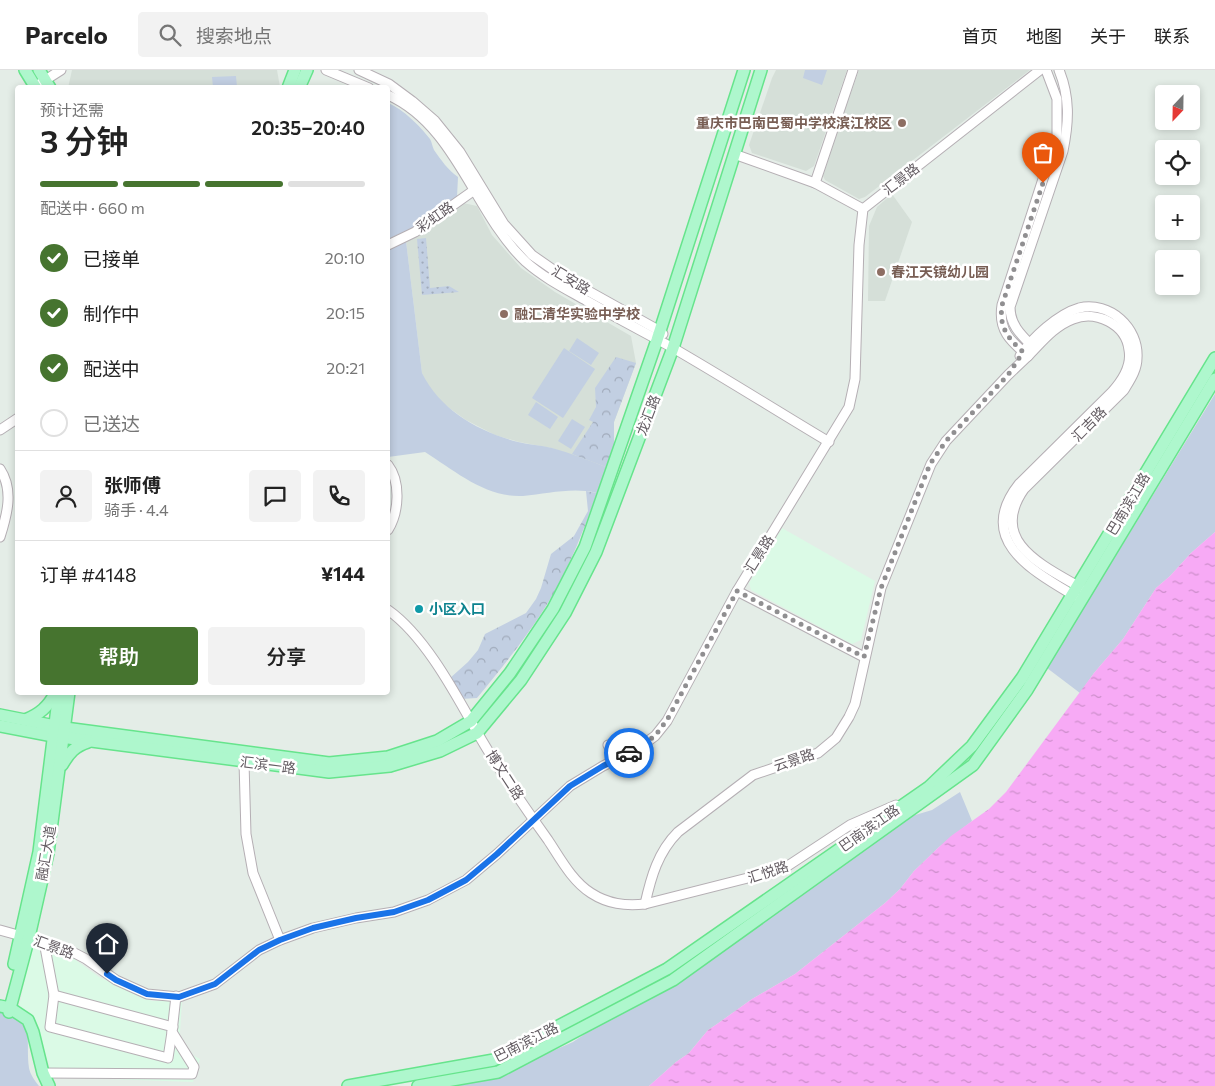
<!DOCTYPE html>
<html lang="zh">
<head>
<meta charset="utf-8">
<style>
	:root { --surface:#fff; --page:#f2f2f2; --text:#222; --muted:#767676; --line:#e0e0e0; --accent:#46742f }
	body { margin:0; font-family:Commissioner,"Noto Sans SC",sans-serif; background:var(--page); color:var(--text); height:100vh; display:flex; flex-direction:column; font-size:19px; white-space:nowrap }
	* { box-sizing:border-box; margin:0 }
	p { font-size:16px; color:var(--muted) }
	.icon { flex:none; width:28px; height:28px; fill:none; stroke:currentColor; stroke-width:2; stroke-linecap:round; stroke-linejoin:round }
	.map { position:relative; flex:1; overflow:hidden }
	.side { position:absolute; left:15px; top:15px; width:375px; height:610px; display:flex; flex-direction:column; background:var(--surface); border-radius:5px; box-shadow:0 2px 8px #0003 }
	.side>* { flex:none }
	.needle { width:32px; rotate:202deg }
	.controls { position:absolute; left:1155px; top:15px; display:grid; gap:10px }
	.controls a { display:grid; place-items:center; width:45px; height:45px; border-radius:5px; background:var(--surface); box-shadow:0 2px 8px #0003; font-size:25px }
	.pin { position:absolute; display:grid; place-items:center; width:42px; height:42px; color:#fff; margin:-51px -21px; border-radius:50% 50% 50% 0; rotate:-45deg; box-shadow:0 0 5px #0007 }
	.pin .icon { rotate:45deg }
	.courier { position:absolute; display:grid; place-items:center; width:50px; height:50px; margin:-25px; border:4px solid #1a73e8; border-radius:50%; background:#fff; color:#222; box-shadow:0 1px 6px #0007 }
	.summary em { font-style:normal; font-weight:600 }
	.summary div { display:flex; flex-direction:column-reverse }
	.summary { display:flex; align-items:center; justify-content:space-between; height:85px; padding:0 25px }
	h1 { font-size:32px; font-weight:600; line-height:38px }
	.bar { display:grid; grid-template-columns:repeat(4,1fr); gap:8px 5px; align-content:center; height:60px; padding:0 25px }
	.bar i { height:6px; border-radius:4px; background:var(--line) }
	.bar .on { background:var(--accent) }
	.bar p { grid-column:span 4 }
	.line { display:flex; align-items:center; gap:12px; padding:0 25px; border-top:1px solid var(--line) }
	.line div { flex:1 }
	.round { display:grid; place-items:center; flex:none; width:52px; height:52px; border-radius:5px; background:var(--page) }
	ol { padding:0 25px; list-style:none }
	li { display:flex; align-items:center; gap:15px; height:55px }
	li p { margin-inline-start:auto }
	li .icon { padding:5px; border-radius:50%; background:var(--accent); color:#fff; stroke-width:4 }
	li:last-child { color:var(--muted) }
	li i { width:28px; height:28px; border:2px solid var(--line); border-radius:50% }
	.cta { display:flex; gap:10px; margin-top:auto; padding:10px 25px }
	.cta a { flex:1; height:58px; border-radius:5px; background:var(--accent); color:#fff; font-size:20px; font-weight:600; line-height:58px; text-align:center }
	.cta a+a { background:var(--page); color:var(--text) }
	header { display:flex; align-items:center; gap:30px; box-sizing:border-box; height:70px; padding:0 25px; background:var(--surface); border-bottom:1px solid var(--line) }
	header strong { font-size:24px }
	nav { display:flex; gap:28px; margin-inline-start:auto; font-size:18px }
	.search { width:350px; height:45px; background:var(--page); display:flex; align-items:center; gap:12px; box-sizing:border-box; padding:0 18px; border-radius:5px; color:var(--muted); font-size:19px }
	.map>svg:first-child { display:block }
	.commercial { fill:#dbfae6 }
	.education { fill:#d5dfd8 }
	.grass { fill:url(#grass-dots) }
	.forest { fill:url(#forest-crowns) }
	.park { fill:#c2cfe2 }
	.water { fill:url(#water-ripples) }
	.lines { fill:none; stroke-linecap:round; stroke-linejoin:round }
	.minor-casing { stroke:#b5afb4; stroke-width:11 }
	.major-casing { stroke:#66e48c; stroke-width:14 }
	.minor { stroke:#fff; stroke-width:9 }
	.major { stroke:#aef7cd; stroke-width:11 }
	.done { stroke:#908f91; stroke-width:5; stroke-dasharray:0 9 }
	.route { stroke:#1a73e8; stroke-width:6 }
	.education-dot { fill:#8d6e63; stroke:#fff; stroke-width:2 }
	.culture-dot { fill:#0f9aa8; stroke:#fff; stroke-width:2 }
	.labels { text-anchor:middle; stroke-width:5; stroke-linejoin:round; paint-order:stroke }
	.education-label { font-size:14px; font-weight:bold; fill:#785e54; stroke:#fff; text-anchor:start }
	.street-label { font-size:14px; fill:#635c62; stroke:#fff }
	.culture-label { font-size:14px; font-weight:bold; fill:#0d838f; stroke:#fff; text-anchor:start }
</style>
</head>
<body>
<header>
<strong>Parcelo</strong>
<div class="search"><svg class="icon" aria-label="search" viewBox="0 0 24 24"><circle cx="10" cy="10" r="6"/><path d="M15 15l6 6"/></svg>搜索地点</div>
<nav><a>首页</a><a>地图</a><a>关于</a><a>联系</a></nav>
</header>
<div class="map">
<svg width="1215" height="1016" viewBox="0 0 1215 1016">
	<defs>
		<pattern id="grass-dots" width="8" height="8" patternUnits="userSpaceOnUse" patternTransform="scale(1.25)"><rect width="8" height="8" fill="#c2cfe2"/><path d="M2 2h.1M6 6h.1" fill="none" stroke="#a1abbb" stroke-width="1.8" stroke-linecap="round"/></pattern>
		<pattern id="forest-crowns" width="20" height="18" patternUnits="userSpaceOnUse" patternTransform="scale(1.25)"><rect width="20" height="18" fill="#c2cfe2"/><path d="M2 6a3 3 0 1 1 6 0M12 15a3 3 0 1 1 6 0" fill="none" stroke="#a1abbb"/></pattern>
		<pattern id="water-ripples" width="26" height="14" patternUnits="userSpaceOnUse" patternTransform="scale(1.25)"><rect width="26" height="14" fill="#f7aaf5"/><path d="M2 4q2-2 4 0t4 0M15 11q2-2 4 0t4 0" fill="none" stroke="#cc8eca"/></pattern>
	</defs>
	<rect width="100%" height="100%" fill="#e4ede7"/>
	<!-- commercial -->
	<g class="commercial">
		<path d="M782,458L875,511L861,570L852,574L751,520L749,513Z"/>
		<path d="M44,876L73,888L99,907L152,931H182L179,978L200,989L193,1012L53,1007L33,946L19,938L31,878Z"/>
	</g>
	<!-- education -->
	<g class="education">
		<path d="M72,0H277L280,17L68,18Z"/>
		<path d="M776,0H847L814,96L806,101L752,83L749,75L772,8Z"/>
		<path d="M859,0H1030L865,127L859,129L825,110L822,104Z"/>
		<path d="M892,124L912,152L885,231H868L869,156L877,137Z"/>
		<path d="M463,133L477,136L492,165L521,198L555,222L631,266L636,293L614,352V375L606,397L551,378L519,372L495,365L466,350L445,335L429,318L422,303L406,171L418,165Z"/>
	</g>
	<!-- grass -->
	<path class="grass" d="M426,168L430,218L449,216L459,222L422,225L417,169Z"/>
	<!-- forest -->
	<g class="forest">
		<path d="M616,287L636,293L614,352V375L606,397L572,384L593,352L589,350L596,337L595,318Z"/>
		<path d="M586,421L597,423C583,462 568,501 546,536C526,568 501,599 477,628L461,629L449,609L468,592L478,580L485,564L526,543L536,529L541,518L551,484L574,466L588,441Z"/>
	</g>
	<!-- park -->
	<g class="park">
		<path d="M805,0H827L822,15L803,8Z"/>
		<path d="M236,6L237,17H213L212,7Z"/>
		<path d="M388,33C403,39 420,56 430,69C432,72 432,76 434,80C441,90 448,100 458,107L457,127L409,160L388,169Z"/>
		<path d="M406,171L422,303C440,340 479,362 518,372C529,375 541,375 552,378C570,383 588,390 606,397L597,423C572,417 547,424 523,426C486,428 455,401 425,382L388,387V179Z"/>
		<path d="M577,268L599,283L591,295L569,281Z"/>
		<path d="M564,278L595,299L563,348L532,328Z"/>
		<path d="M1215,324V462L1191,483L1170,506L1156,518L1123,569L1094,603L1080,623L1047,598Z"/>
		<path d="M536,332L558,347L550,359L528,345Z"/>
		<path d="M572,349L585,357L571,379L558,371Z"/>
		<path d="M960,722L972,751L939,777L914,801L900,819L885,833L795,904L752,929L717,954L708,960L689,983L676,992L649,1016H450L498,1005L573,972L902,749L932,740Z"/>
		<path d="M0,941C37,955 25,967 29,998C30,1004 35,1011 39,1016H0Z"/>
	</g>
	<!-- water -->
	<path class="water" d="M1215,462V1016H649L676,992L689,983L708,960L717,954L752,929L795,904L885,833L900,819L914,801L939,777L951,766L989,739L1006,722L1094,603L1123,569L1156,518L1170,506L1191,483Z"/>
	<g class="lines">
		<defs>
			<g id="minor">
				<path d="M326,0L369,18"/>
				<path d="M359,0L389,14L412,31L435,51L460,82L504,154L532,185L565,208L660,261L663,264"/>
				<path d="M1046,0L1057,29V66L1002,235C998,260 1010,271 1028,286C1041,273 1054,256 1073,249C1096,240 1126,254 1129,280C1132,296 1122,311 1112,322L1019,414C974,471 1035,502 1078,528"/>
				<path d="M36,16L61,0"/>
				<path d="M388,25C457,56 474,143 526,192C544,208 566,219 587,231C615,247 644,262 673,278C725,308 777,341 829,372"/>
				<path d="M734,84L815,113L863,139"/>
				<path d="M815,113L853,0"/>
				<path d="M388,175L415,162L480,116"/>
				<path d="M1033,277C1021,265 1010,255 1010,237L1063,81C1069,52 1070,27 1059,0"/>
				<path d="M1020,286C1032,268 1058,244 1079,238C1110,231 1139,258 1137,288C1137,300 1130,310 1124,320L1024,419C987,472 1044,496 1083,519"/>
				<path d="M0,360L18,348"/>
				<path d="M388,395C401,412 399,442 388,460"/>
				<path d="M0,399C14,420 7,445 0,467"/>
				<path d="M737,521L864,587"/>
				<path d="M388,540C425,566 455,623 477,662C498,699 523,735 548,770C560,788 572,811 591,823C608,834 625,836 645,834L783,799L850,755L896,735"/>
				<path d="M608,675L615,690"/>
				<path d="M244,692L246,764L253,803L280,870"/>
				<path d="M645,834C651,807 658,782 678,762L753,705L818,683L836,668L849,647L855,634L881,518L931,394L946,371L1008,305L1028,286"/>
				<path d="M0,860L65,878L86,889L116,910L147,924L179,927L215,914L259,880L280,870L313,858L356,848L394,842L428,830L466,810L497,784L570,716L603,696L637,679L655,666L667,651L737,521L849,337L855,309L859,175L863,139L1040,0"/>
				<path d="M44,872L54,925"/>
				<path d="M172,962L168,988L50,957L54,925L173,957"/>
				<path d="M43,1003L192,1004L194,997L172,962L176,926"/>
			</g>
			<g id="major">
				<path d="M25,0L36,18"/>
				<path d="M39,0L50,18"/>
				<path d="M288,18L295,0"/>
				<path d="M299,18L307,0"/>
				<path d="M0,645L65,658L329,693L388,687L437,671L471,651L510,603L553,539L585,477L657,270L744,0"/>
				<path d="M25,650C40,644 48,637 56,622"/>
				<path d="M0,656L53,666L329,702L390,696L440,681L477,663L521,610L565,543L596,482L673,278L761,0"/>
				<path d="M62,695C69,683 75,676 88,672"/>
				<path d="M14,894L39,782L59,622"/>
				<path d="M0,936L10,938L28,950L33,962L43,1003L49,1016"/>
				<path d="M9,942L29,867L48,783L69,622"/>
				<path d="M348,1016L494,990L667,899L929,717L972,676L1022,608L1215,288"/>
				<path d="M418,1016L498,1002L673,910L973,695L1027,620L1215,309"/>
			</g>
		</defs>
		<!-- minor casing -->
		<use href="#minor" class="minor-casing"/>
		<!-- major casing -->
		<use href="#major" class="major-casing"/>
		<!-- minor -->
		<use href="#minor" class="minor"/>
		<!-- major -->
		<use href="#major" class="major"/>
	</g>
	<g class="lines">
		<!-- done -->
		<path class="done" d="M629,683L655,666L667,650L737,521L864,587L881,518L930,394L946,371L1008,305L1023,282C1007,267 999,257 1002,235L1043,113"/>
		<!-- route -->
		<path class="route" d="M107,904L116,910L147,924L179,927L215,914L259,880L280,870L313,858L356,848L394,842L428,830L466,810L497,784L570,716L603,696L629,683"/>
	</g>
	<!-- markers -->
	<g class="education-dot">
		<circle cx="902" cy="53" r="5"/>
		<circle cx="881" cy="202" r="5"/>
		<circle cx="504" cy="244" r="5"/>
	</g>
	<circle class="culture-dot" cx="419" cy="539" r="5"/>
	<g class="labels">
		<!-- education labels -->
		<g class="education-label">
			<text x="892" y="58" text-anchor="end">重庆市巴南巴蜀中学校滨江校区</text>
			<text x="891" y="207">春江天镜幼儿园</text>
			<text x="514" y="249">融汇清华实验中学校</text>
		</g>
		<!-- street labels -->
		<g class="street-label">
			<text transform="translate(901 109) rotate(-38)" y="5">汇景路</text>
			<text transform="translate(435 147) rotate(-35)" y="5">彩虹路</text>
			<text transform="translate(571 210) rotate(31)" y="5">汇安路</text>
			<text transform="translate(648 345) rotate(-69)" y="5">龙汇路</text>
			<text transform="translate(1089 354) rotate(-45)" y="5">汇吉路</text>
			<text transform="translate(1128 434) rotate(-59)" y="5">巴南滨江路</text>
			<text transform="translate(759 484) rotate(-58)" y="5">汇景路</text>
			<text transform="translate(794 690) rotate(-19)" y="5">云景路</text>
			<text transform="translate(268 695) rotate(7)" y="5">汇滨一路</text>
			<text transform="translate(505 705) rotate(57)" y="5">博文二路</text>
			<text transform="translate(869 758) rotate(-35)" y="5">巴南滨江路</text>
			<text transform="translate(46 783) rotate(-80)" y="5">融汇大道</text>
			<text transform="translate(768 802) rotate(-18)" y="5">汇悦路</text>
			<text transform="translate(54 877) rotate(20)" y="5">汇景路</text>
			<text transform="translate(526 972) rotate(-27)" y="5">巴南滨江路</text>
		</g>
		<!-- culture labels -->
		<g class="culture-label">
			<text x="429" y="544">小区入口</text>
		</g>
	</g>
</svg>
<div class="controls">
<a><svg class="needle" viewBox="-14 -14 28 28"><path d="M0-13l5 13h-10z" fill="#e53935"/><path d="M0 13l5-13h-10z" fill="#767676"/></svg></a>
<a><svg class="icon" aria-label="locate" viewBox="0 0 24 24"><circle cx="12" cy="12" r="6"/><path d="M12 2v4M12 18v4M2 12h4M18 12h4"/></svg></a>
<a>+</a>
<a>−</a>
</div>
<div class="pin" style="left:1043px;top:113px;background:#ea580c"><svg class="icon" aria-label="bag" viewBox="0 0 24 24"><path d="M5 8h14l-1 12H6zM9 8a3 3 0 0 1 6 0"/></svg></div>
<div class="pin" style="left:107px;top:904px;background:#1f2937"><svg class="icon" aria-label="home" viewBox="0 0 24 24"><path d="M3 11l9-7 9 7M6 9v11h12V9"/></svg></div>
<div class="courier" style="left:629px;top:683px"><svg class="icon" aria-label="car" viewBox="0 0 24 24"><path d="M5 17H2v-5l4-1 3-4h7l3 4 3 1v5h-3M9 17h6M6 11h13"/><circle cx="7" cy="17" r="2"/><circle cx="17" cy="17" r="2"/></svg></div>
<section class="side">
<div class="summary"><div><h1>3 分钟</h1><p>预计还需</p></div><em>20:35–20:40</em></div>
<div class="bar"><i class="on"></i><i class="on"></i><i class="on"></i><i></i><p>配送中 · 660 m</p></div>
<ol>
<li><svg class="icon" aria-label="check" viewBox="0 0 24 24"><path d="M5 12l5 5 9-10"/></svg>已接单<p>20:10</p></li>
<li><svg class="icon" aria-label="check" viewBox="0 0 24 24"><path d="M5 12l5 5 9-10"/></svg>制作中<p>20:15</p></li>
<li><svg class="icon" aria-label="check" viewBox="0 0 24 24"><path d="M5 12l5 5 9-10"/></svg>配送中<p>20:21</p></li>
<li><i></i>已送达</li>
</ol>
<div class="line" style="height:90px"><a class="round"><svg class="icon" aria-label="person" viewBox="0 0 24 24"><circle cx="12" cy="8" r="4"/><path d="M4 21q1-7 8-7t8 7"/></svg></a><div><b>张师傅</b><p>骑手 · 4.4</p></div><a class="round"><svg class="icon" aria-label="chat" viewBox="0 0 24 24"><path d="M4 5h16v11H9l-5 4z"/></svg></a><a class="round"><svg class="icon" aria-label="phone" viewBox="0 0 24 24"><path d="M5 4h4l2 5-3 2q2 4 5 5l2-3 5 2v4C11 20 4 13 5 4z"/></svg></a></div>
<div class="line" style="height:65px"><div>订单 #4148</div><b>¥144</b></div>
<div class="cta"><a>帮助</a><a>分享</a></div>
</section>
</div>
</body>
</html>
